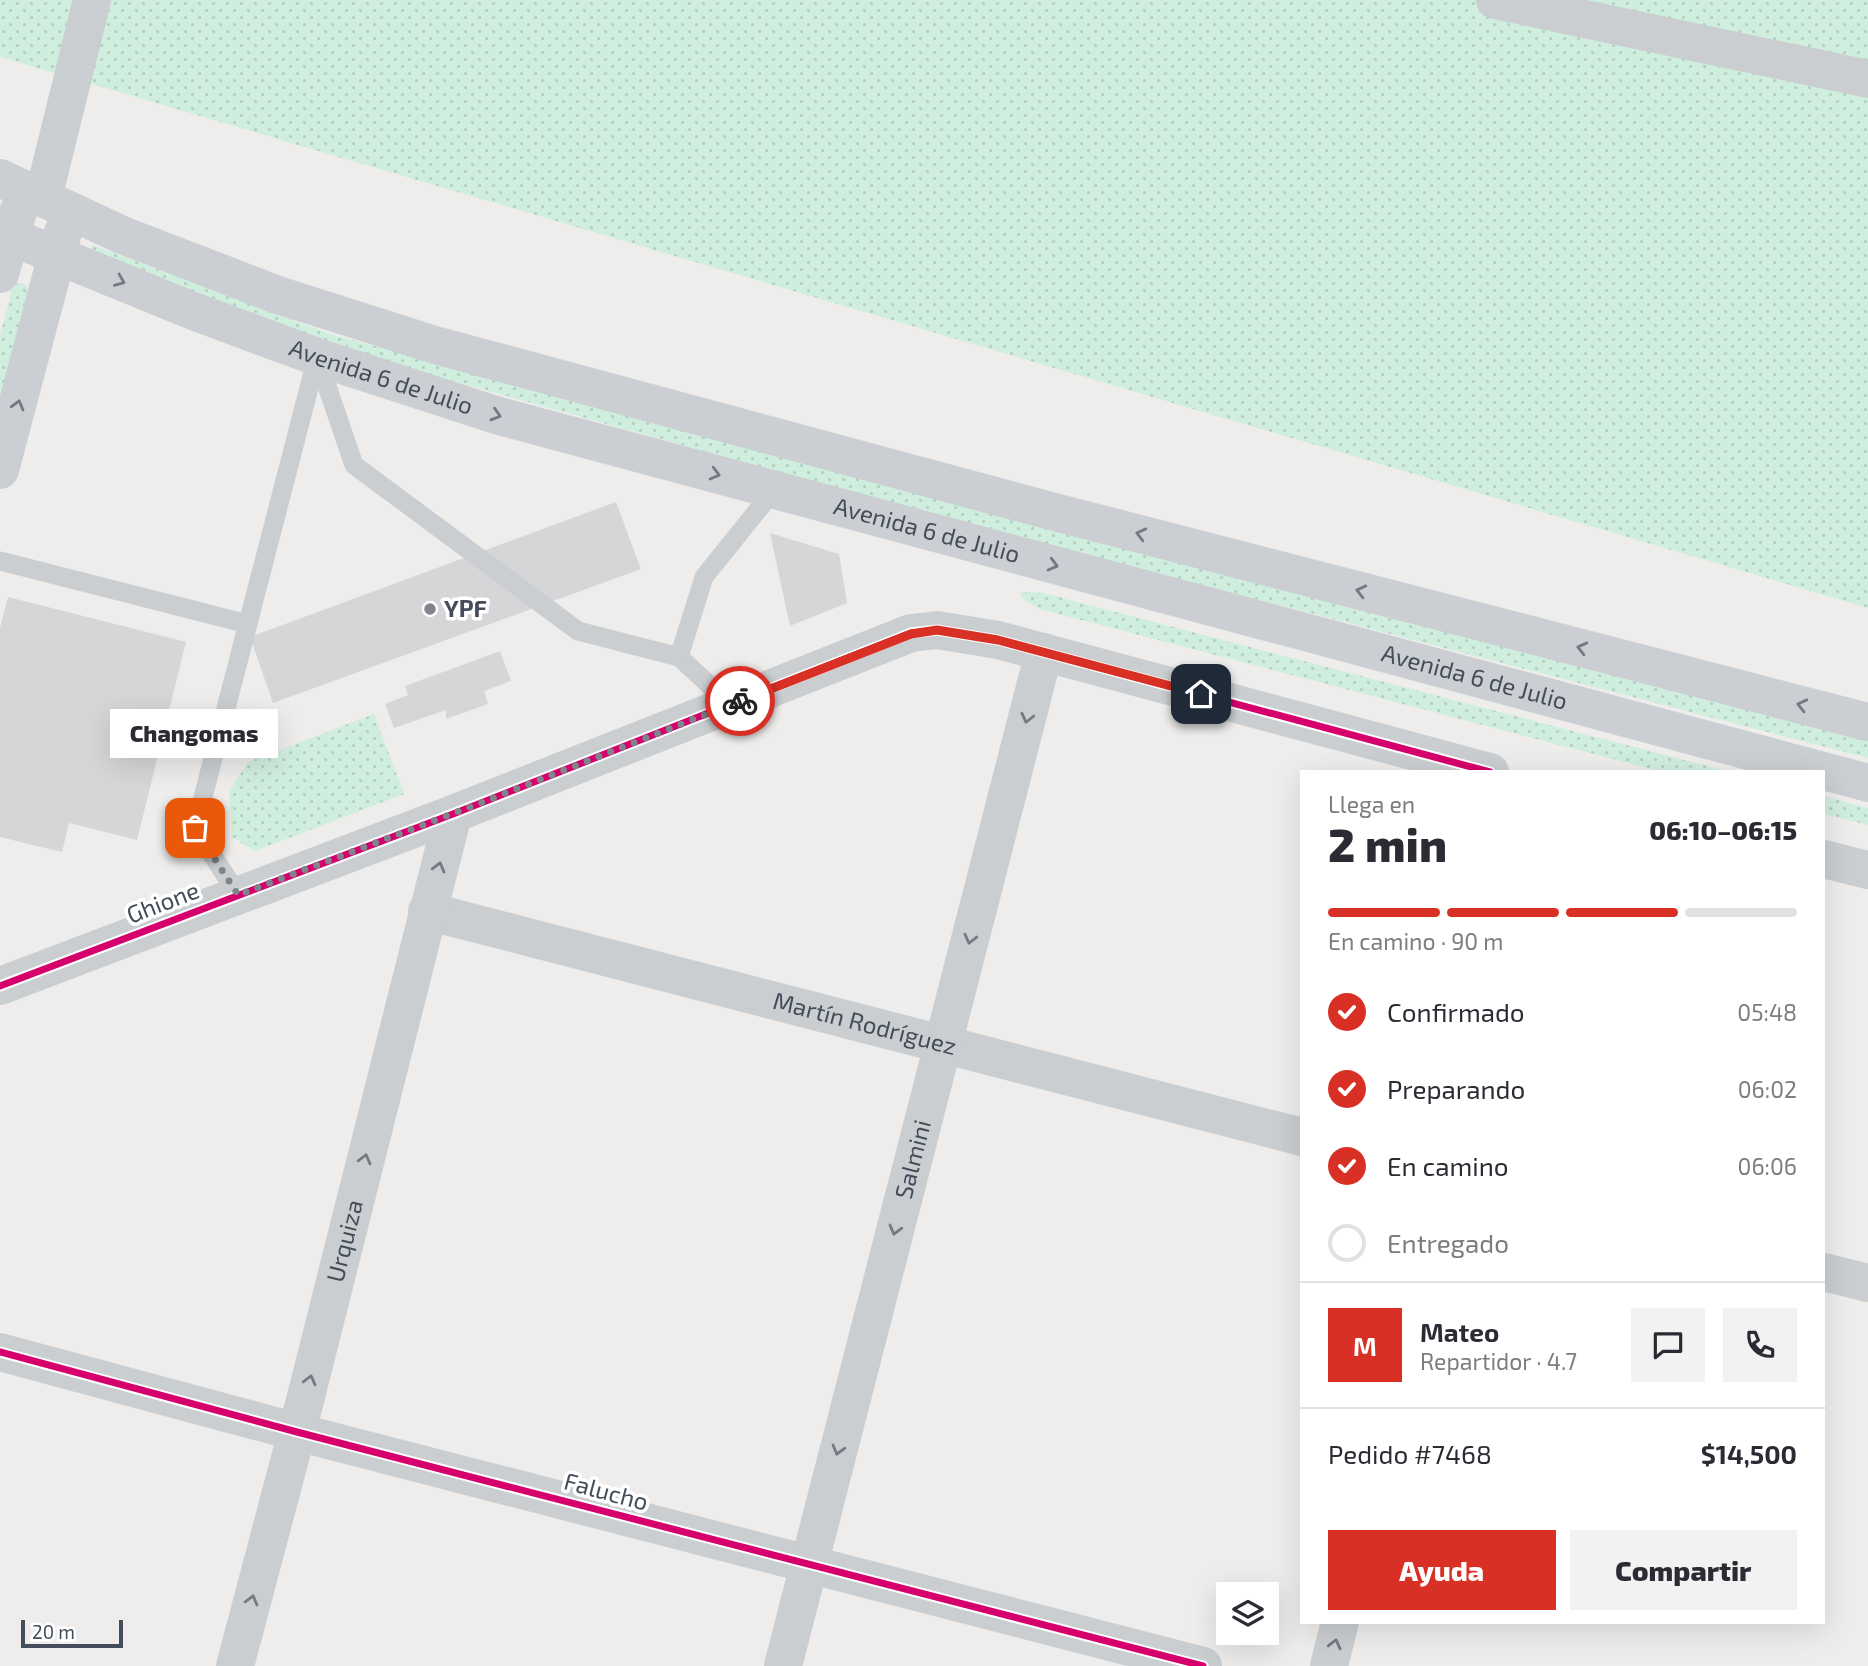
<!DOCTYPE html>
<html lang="es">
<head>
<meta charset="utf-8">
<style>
	:root { --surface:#fff; --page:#f2f2f3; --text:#2b2b33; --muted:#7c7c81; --line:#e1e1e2; --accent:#d93025 }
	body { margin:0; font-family:"Exo 2",sans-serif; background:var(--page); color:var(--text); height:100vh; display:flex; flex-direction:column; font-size:26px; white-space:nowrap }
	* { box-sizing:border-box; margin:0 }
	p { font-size:23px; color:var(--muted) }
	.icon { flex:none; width:38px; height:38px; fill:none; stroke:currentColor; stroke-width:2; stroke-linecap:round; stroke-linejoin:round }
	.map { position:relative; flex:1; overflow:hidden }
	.side { position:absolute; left:1300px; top:770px; width:525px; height:854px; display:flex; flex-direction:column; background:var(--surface); border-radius:0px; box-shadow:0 7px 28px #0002 }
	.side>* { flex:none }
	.buttons { position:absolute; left:1216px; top:1582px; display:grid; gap:14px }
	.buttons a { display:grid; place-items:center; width:63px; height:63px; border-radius:0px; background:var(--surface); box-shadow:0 7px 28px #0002; font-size:35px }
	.scale { position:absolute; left:21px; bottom:18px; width:102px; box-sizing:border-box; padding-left:7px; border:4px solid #444d5a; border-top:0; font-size:19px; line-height:24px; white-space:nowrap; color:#444d5a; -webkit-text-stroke:5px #fff; paint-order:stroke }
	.pin { position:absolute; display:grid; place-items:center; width:60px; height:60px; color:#fff; margin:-30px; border-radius:14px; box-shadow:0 4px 10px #0006 }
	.courier { position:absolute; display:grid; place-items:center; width:70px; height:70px; margin:-35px; border:5px solid #d93025; border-radius:50%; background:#fff; color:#222; box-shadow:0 2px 9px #0007 }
	.bubble { position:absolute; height:49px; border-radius:0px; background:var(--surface); box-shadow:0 7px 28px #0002; font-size:23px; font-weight:800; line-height:49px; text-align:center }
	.overview em { font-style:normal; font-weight:800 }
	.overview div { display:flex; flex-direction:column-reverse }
	.overview { display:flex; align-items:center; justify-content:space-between; height:119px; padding:0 28px }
	h1 { font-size:46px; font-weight:800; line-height:52px }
	.bar { display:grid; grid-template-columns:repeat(4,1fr); gap:10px 7px; align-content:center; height:84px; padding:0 28px }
	.bar i { height:9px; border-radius:5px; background:var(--line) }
	.bar .current { background:var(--accent) }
	.bar p { grid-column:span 4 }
	.line { display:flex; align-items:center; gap:18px; padding:0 28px; border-top:2px solid var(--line) }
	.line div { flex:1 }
	.round { display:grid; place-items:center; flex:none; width:74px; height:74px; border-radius:0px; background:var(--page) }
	ol { padding:0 28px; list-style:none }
	li { display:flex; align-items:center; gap:21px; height:77px }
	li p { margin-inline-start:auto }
	li .icon { padding:7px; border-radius:50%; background:var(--accent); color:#fff; stroke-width:4 }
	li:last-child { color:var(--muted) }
	li i { width:38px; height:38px; border:4px solid var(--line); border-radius:50% }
	.cta { display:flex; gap:14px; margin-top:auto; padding:14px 28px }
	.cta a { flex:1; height:80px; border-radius:0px; background:var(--accent); color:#fff; font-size:28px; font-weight:800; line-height:80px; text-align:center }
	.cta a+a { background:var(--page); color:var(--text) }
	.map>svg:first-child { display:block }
	.grass { fill:url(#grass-dots) }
	.building { fill:#d6d6d8 }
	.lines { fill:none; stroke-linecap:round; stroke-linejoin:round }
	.lane { stroke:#caced1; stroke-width:19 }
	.street { stroke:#caced1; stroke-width:38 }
	.secondary { stroke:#cbced2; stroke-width:38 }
	.cycleway-casing { stroke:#fff; stroke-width:11 }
	.cycleway { stroke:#d6006c; stroke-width:7 }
	.oneway { stroke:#737a84 }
	.done { stroke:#80858d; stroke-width:7; stroke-dasharray:0 12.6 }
	.route { stroke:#d93025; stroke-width:9 }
	.poi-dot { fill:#80858d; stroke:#fff; stroke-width:2.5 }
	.labels { text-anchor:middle; stroke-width:7; stroke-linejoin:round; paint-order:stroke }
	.street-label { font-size:24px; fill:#444d5a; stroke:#fff }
	.poi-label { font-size:24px; font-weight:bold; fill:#444d5a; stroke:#fff; text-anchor:start }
</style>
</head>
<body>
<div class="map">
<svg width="1868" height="1666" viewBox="0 0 1868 1666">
	<defs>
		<pattern id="grass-dots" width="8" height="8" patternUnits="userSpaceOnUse" patternTransform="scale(1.75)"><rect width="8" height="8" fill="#d0eede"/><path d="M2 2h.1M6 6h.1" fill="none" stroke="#b4cec1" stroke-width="1.8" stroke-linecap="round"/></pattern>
	</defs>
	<rect width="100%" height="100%" fill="#eeedec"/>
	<!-- grass -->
	<g class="grass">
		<path d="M0,0H1868V608L0,57Z"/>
		<path d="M93,245L330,334L948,501L1868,739V758L943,518L327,346L92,251L91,247Z"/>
		<path d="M23,283L28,287L29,294L0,400V335L12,289L17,284Z"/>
		<path d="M1029,592L1043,593L1730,772H1663L1039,609L1026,601L1019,593Z"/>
		<path d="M374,714L404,794L255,851L232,837L229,792L248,762Z"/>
		<path d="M1824,796L1868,808V825L1824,814Z"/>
	</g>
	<!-- building -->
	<g class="building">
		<path d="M616,502L641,569L273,703L250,637Z"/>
		<path d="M770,533L839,554L847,603L790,626Z"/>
		<path d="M8,597L186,642L137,840L69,823L62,852L0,837V628Z"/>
		<path d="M500,651L511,681L484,691L488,704L446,719V710L394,728L385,704L408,695L405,686Z"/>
	</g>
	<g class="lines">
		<!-- lane -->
		<g class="lane">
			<path d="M317,357L354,465L578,631L679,657L731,705"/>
			<path d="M0,561L248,624"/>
			<path d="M679,657L704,577L774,490"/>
			<path d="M238,895L195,828L317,357"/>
		</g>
		<!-- street -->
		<g class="street">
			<path d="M1495,0L1868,79"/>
			<path d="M43,198L92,0"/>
			<path d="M1824,859L1868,870"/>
			<path id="s1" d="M427,911L1302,1137"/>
			<path d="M0,986L453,814L911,633L937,630L998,640L1490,772"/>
			<path d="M1824,1272L1868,1283"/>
			<path d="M0,1352L297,1432L1203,1666"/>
			<path id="s2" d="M235,1666L297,1432L453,814"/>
			<path id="s3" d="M783,1666L1044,652"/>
			<path d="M1329,1666L1340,1622"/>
		</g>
		<!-- secondary -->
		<g class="secondary">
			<path d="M0,178L122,235L278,295L435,345L1047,510L1868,722"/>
			<path id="s4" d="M0,232L193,311L317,357L499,416L1868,783"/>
			<path d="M0,274L18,212"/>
			<path d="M0,470L63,232"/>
		</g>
		<defs>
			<g id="cycleway">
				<path d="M0,986L453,814L911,633L937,630L998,640L1490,772"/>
				<path d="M0,1352L297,1432L1203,1666"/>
			</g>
		</defs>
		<!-- cycleway casing -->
		<use href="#cycleway" class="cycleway-casing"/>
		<!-- cycleway -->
		<use href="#cycleway" class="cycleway"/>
	</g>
	<!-- one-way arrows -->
	<defs><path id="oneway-chevron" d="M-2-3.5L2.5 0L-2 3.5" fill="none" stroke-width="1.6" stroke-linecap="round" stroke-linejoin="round" transform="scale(1.75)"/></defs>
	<g class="oneway">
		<use href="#oneway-chevron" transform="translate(120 281) rotate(22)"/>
		<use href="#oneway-chevron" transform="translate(18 405) rotate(-75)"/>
		<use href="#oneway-chevron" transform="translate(496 415) rotate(17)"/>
		<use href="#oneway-chevron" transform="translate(715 474) rotate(15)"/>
		<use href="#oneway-chevron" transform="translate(1141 534) rotate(-166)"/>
		<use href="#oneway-chevron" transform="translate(1053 565) rotate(15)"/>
		<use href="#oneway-chevron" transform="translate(1361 591) rotate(-166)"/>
		<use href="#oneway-chevron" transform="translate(1582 648) rotate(-166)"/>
		<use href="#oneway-chevron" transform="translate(1802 705) rotate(-166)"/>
		<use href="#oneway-chevron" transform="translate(1027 718) rotate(104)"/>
		<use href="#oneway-chevron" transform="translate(439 867) rotate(-75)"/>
		<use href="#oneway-chevron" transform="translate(970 939) rotate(104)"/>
		<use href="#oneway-chevron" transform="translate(365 1159) rotate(-76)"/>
		<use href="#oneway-chevron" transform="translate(895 1230) rotate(105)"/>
		<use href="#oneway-chevron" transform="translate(310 1380) rotate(-76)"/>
		<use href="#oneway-chevron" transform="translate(838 1450) rotate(105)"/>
		<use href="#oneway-chevron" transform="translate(252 1600) rotate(-75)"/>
		<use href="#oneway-chevron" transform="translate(1335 1644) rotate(-76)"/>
	</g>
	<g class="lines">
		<!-- done -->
		<path class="done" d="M195,828L238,895L478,804L740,701"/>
		<!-- route -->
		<path class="route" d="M740,701L911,634L937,630L998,640L1201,694"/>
	</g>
	<!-- markers -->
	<circle class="poi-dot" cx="430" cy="609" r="7"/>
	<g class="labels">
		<!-- street labels -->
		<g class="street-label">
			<text dy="8" stroke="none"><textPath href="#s4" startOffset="408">Avenida 6 de Julio</textPath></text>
			<text dy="8" stroke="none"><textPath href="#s4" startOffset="975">Avenida 6 de Julio</textPath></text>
			<text dy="8" stroke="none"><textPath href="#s4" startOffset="1542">Avenida 6 de Julio</textPath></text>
			<text transform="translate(163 903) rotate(-21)" y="8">Ghione</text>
			<text dy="8" stroke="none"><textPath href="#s1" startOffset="452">Martín Rodríguez</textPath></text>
			<text dy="8" stroke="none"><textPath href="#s3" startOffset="523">Salmini</textPath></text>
			<text dy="8" stroke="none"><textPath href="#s2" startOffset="439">Urquiza</textPath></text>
			<text transform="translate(606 1492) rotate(15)" y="8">Falucho</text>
		</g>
		<!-- poi labels -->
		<g class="poi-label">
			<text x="444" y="617">YPF</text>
		</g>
	</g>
</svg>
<div class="buttons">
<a><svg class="icon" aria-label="layers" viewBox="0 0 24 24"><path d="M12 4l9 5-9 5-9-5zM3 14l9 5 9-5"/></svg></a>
</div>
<div class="scale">20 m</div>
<div class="pin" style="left:195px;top:828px;background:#ea580c"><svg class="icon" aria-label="bag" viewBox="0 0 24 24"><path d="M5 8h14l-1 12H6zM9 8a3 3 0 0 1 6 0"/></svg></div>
<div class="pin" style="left:1201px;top:694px;background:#1f2937"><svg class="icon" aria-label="home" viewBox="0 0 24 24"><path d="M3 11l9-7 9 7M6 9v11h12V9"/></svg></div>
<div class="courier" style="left:740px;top:701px"><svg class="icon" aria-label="bike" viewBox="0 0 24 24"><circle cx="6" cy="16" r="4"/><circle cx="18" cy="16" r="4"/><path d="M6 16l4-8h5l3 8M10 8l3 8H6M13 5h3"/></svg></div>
<div class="bubble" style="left:110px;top:709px;width:168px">Changomas</div>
<section class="side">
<div class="overview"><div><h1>2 min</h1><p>Llega en</p></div><em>06:10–06:15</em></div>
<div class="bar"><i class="current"></i><i class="current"></i><i class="current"></i><i></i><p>En camino · 90 m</p></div>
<ol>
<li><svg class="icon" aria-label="check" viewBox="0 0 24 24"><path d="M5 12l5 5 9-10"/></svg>Confirmado<p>05:48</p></li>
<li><svg class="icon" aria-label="check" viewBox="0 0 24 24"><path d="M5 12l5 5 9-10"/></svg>Preparando<p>06:02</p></li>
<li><svg class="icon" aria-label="check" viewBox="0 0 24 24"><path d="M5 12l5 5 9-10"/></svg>En camino<p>06:06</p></li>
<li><i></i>Entregado</li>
</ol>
<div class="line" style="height:126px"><b class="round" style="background:var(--accent);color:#fff">M</b><div><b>Mateo</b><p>Repartidor · 4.7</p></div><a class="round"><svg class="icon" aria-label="chat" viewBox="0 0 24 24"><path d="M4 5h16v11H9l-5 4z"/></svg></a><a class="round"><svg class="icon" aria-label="phone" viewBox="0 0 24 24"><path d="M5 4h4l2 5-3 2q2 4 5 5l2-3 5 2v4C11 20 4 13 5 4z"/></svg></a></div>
<div class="line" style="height:91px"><div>Pedido #7468</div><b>$14,500</b></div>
<div class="cta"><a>Ayuda</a><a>Compartir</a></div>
</section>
</div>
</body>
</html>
